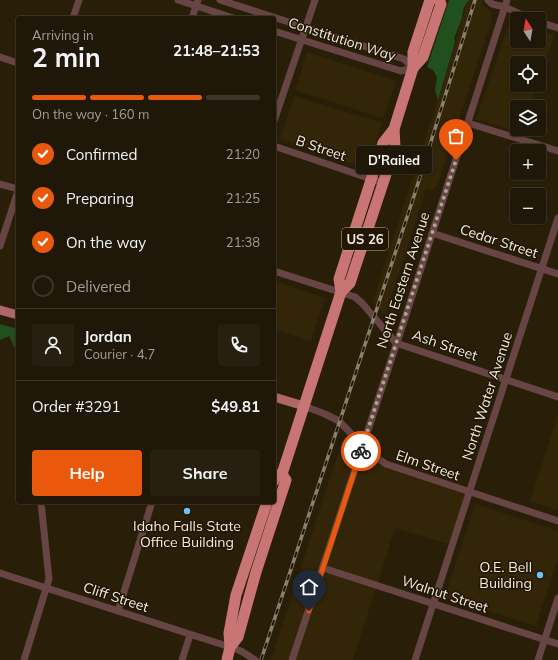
<!DOCTYPE html>
<html lang="en">
<head>
<meta charset="utf-8">
<style>
	:root { --surface:#1f1707; --page:#272011; --text:#f1f3f6; --muted:#a19f9b; --line:#3c3628; --accent:#ea580c }
	body { margin:0; font-family:Mulish,sans-serif; background:var(--page); color:var(--text); height:100vh; display:flex; flex-direction:column; font-size:15px; white-space:nowrap }
	* { box-sizing:border-box; margin:0 }
	p { font-size:13px; color:var(--muted) }
	.icon { flex:none; width:22px; height:22px; fill:none; stroke:currentColor; stroke-width:2; stroke-linecap:round; stroke-linejoin:round }
	.map { position:relative; flex:1; overflow:hidden }
	.drawer { position:absolute; left:16px; top:16px; width:260px; height:488px; display:flex; flex-direction:column; background:var(--surface); border-radius:4px; box-shadow:0 1px 3px #0004,0 0 0 1px var(--line) }
	.drawer>* { flex:none }
	.needle { width:26px; rotate:349deg }
	.fabs { position:absolute; left:510px; top:12px; display:grid; gap:8px }
	.fabs a { display:grid; place-items:center; width:36px; height:36px; border-radius:4px; background:var(--surface); box-shadow:0 1px 3px #0004,0 0 0 1px var(--line); font-size:20px }
	.pin { position:absolute; display:grid; place-items:center; width:34px; height:34px; color:#fff; margin:-41px -17px; border-radius:50% 50% 50% 0; rotate:-45deg; box-shadow:0 0 4px #0007 }
	.pin .icon { rotate:45deg }
	.courier { position:absolute; display:grid; place-items:center; width:40px; height:40px; margin:-20px; border:3px solid #ea580c; border-radius:50%; background:#fff; color:#222; box-shadow:0 1px 5px #0007 }
	.bubble { position:absolute; height:28px; border-radius:4px; background:var(--surface); box-shadow:0 1px 3px #0004,0 0 0 1px var(--line); font-size:13px; font-weight:700; line-height:28px; text-align:center }
	.head em { font-style:normal; font-weight:700 }
	.head div { display:flex; flex-direction:column-reverse }
	.head { display:flex; align-items:center; justify-content:space-between; height:68px; padding:0 16px }
	h1 { font-size:26px; font-weight:700; line-height:30px }
	.bar { display:grid; grid-template-columns:repeat(4,1fr); gap:6px 4px; align-content:center; height:48px; padding:0 16px }
	.bar i { height:5px; border-radius:3px; background:var(--line) }
	.bar .active { background:var(--accent) }
	.bar p { grid-column:span 4 }
	.line { display:flex; align-items:center; gap:10px; padding:0 16px; border-top:1px solid var(--line) }
	.line div { flex:1 }
	.round { display:grid; place-items:center; flex:none; width:42px; height:42px; border-radius:4px; background:var(--page) }
	ol { padding:0 16px; list-style:none }
	li { display:flex; align-items:center; gap:12px; height:44px }
	li p { margin-inline-start:auto }
	li .icon { padding:4px; border-radius:50%; background:var(--accent); color:#fff; stroke-width:4 }
	li:last-child { color:var(--muted) }
	li i { width:22px; height:22px; border:2px solid var(--line); border-radius:50% }
	.action { display:flex; gap:8px; margin-top:auto; padding:8px 16px }
	.action a { flex:1; height:46px; border-radius:4px; background:var(--accent); color:#fff; font-size:16px; font-weight:700; line-height:46px; text-align:center }
	.action a+a { background:var(--page); color:var(--text) }
	.map>svg:first-child { display:block }
	.built { fill:#332507 }
	.green { fill:#20501d }
	.lines { fill:none; stroke-linecap:round; stroke-linejoin:round }
	.minor { stroke:#684545; stroke-width:7 }
	.major { stroke:#ae6768; stroke-width:9 }
	.highway { stroke:#c97475; stroke-width:11 }
	.rail-casing { stroke:#89806f; stroke-width:3.5 }
	.rail { stroke:#201602; stroke-width:2; stroke-dasharray:6; stroke-linecap:butt }
	.done { stroke:#ada595; stroke-width:4; stroke-dasharray:0 7.2 }
	.route { stroke:#ea580c; stroke-width:5 }
	.poi-dot { fill:#6dc2f3; stroke:#201602; stroke-width:1.5 }
	.labels { text-anchor:middle; stroke-width:3; stroke-linejoin:round; paint-order:stroke }
	.shield { fill:#201602; stroke:#b4ac9d; stroke-width:1 }
	.shield-label { font-size:13px; font-weight:bold; fill:#f4ede0 }
	.street-label { font-size:14px; fill:#f4ede0; stroke:#201602 }
	.poi-label { font-size:14px; fill:#f4ede0; stroke:#201602 }
</style>
</head>
<body>
<div class="map">
<svg width="558" height="660" viewBox="0 0 558 660">
	<rect width="100%" height="100%" fill="#291f09"/>
	<!-- built -->
	<g class="built">
		<path d="M468,0H483L482,4L491,12L492,19L438,184L431,191L426,189L385,316L373,301L438,100Z"/>
		<path d="M510,21L517,24V41H539V31L554,35L539,80V63H517V85H537L530,107H517V129H523L521,133L476,119Z"/>
		<path d="M307,52L396,81L383,118L295,90Z"/>
		<path d="M294,96L382,123L367,168L280,139Z"/>
		<path d="M274,281L325,298L311,341L274,329Z"/>
		<path d="M558,415V510L530,501Z"/>
		<path d="M343,438L362,445L376,457L469,493L452,545L395,528L353,660H271Z"/>
		<path d="M475,504L558,531V558L536,626L445,597Z"/>
	</g>
	<!-- green -->
	<g class="green">
		<path d="M449,0H469L464,7L461,21L454,38L455,42L438,100L435,90L437,77L433,70L427,67Z"/>
		<path d="M0,324L18,329V354L9,336L0,340Z"/>
	</g>
	<g class="lines">
		<!-- minor -->
		<g class="minor">
			<path d="M178,0L233,18"/>
			<path d="M220,0L404,59L413,68L401,71L274,31"/>
			<path d="M488,0L492,4L505,7L530,19"/>
			<path d="M73,18L79,0"/>
			<path d="M192,18L198,0"/>
			<path d="M539,22L558,28"/>
			<path d="M0,57L18,63"/>
			<path d="M274,121L315,0"/>
			<path d="M468,123L558,151"/>
			<path d="M274,146L383,183"/>
			<path d="M0,184L18,189"/>
			<path d="M432,233L558,274"/>
			<path d="M0,246L18,191"/>
			<path d="M274,271L355,297L362,303L396,343L558,397"/>
			<path d="M304,406L325,414L339,421L362,445L376,457L386,464L558,521"/>
			<path d="M323,568L558,644"/>
			<path d="M0,573L230,647L241,651L255,660"/>
			<path d="M118,611L152,502"/>
			<path d="M24,660L49,579L41,502"/>
			<path d="M182,660L190,635"/>
			<path d="M292,660L407,312L507,0"/>
			<path d="M415,660L558,218"/>
			<path d="M538,660L558,598"/>
		</g>
		<!-- major -->
		<g class="major">
			<path d="M0,310L18,315"/>
			<path d="M274,397L304,406"/>
		</g>
		<!-- highway -->
		<g class="highway">
			<path d="M413,68L423,57L441,4L439,0"/>
			<path d="M341,292L350,283L395,147L394,129"/>
			<path d="M274,481L276,476L282,474"/>
			<path d="M230,647L238,637L256,572L286,480L282,474L341,292L339,279L383,143L394,129L413,68V52L430,0"/>
			<path d="M227,660L230,647L229,633L236,595L267,502"/>
		</g>
		<defs>
			<path id="rail" d="M261,660L415,193L475,0"/>
		</defs>
		<!-- rail casing -->
		<use href="#rail" class="rail-casing"/>
		<!-- rail -->
		<use href="#rail" class="rail"/>
	</g>
	<g class="lines">
		<!-- done -->
		<path class="done" d="M361,451L456,160"/>
		<!-- route -->
		<path class="route" d="M309,611L361,451"/>
	</g>
	<!-- markers -->
	<g class="poi-dot">
		<circle cx="187" cy="511" r="4"/>
		<circle cx="540" cy="575" r="4"/>
	</g>
	<g class="labels">
		<!-- shield labels -->
		<rect class="shield" x="342" y="228" width="46" height="22" rx="3"/>
		<g class="shield-label">
			<text x="365" y="244">US 26</text>
		</g>
		<!-- street labels -->
		<g class="street-label">
			<text transform="translate(342 39) rotate(18)" y="5">Constitution Way</text>
			<text transform="translate(321 148) rotate(19)" y="5">B Street</text>
			<text transform="translate(499 241) rotate(18)" y="5">Cedar Street</text>
			<text transform="translate(403 280) rotate(-72)" y="5">North Eastern Avenue</text>
			<text transform="translate(445 345) rotate(19)" y="5">Ash Street</text>
			<text transform="translate(487 396) rotate(-72)" y="5">North Water Avenue</text>
			<text transform="translate(428 465) rotate(19)" y="5">Elm Street</text>
			<text transform="translate(445 594) rotate(18)" y="5">Walnut Street</text>
			<text transform="translate(116 597) rotate(18)" y="5">Cliff Street</text>
		</g>
		<!-- poi labels -->
		<g class="poi-label">
			<text x="187" y="531">Idaho Falls State<tspan x="187" dy="16">Office Building</tspan></text>
			<text x="532" y="572" text-anchor="end">O.E. Bell<tspan x="532" dy="16">Building</tspan></text>
		</g>
	</g>
</svg>
<div class="fabs">
<a><svg class="needle" viewBox="-14 -14 28 28"><path d="M0-13l5 13h-10z" fill="#e53935"/><path d="M0 13l5-13h-10z" fill="#a19f9b"/></svg></a>
<a><svg class="icon" aria-label="locate" viewBox="0 0 24 24"><circle cx="12" cy="12" r="6"/><path d="M12 2v4M12 18v4M2 12h4M18 12h4"/></svg></a>
<a><svg class="icon" aria-label="layers" viewBox="0 0 24 24"><path d="M12 4l9 5-9 5-9-5zM3 14l9 5 9-5"/></svg></a>
<a>+</a>
<a>−</a>
</div>
<div class="pin" style="left:456px;top:160px;background:#ea580c"><svg class="icon" aria-label="bag" viewBox="0 0 24 24"><path d="M5 8h14l-1 12H6zM9 8a3 3 0 0 1 6 0"/></svg></div>
<div class="pin" style="left:309px;top:611px;background:#1f2937"><svg class="icon" aria-label="home" viewBox="0 0 24 24"><path d="M3 11l9-7 9 7M6 9v11h12V9"/></svg></div>
<div class="courier" style="left:361px;top:451px"><svg class="icon" aria-label="bike" viewBox="0 0 24 24"><circle cx="6" cy="16" r="4"/><circle cx="18" cy="16" r="4"/><path d="M6 16l4-8h5l3 8M10 8l3 8H6M13 5h3"/></svg></div>
<div class="bubble" style="left:356px;top:146px;width:76px">D'Railed</div>
<section class="drawer">
<div class="head"><div><h1>2 min</h1><p>Arriving in</p></div><em>21:48–21:53</em></div>
<div class="bar"><i class="active"></i><i class="active"></i><i class="active"></i><i></i><p>On the way · 160 m</p></div>
<ol>
<li><svg class="icon" aria-label="check" viewBox="0 0 24 24"><path d="M5 12l5 5 9-10"/></svg>Confirmed<p>21:20</p></li>
<li><svg class="icon" aria-label="check" viewBox="0 0 24 24"><path d="M5 12l5 5 9-10"/></svg>Preparing<p>21:25</p></li>
<li><svg class="icon" aria-label="check" viewBox="0 0 24 24"><path d="M5 12l5 5 9-10"/></svg>On the way<p>21:38</p></li>
<li><i></i>Delivered</li>
</ol>
<div class="line" style="height:72px"><a class="round"><svg class="icon" aria-label="person" viewBox="0 0 24 24"><circle cx="12" cy="8" r="4"/><path d="M4 21q1-7 8-7t8 7"/></svg></a><div><b>Jordan</b><p>Courier · 4.7</p></div><a class="round"><svg class="icon" aria-label="phone" viewBox="0 0 24 24"><path d="M5 4h4l2 5-3 2q2 4 5 5l2-3 5 2v4C11 20 4 13 5 4z"/></svg></a></div>
<div class="line" style="height:52px"><div>Order #3291</div><b>$49.81</b></div>
<div class="action"><a>Help</a><a>Share</a></div>
</section>
</div>
</body>
</html>
